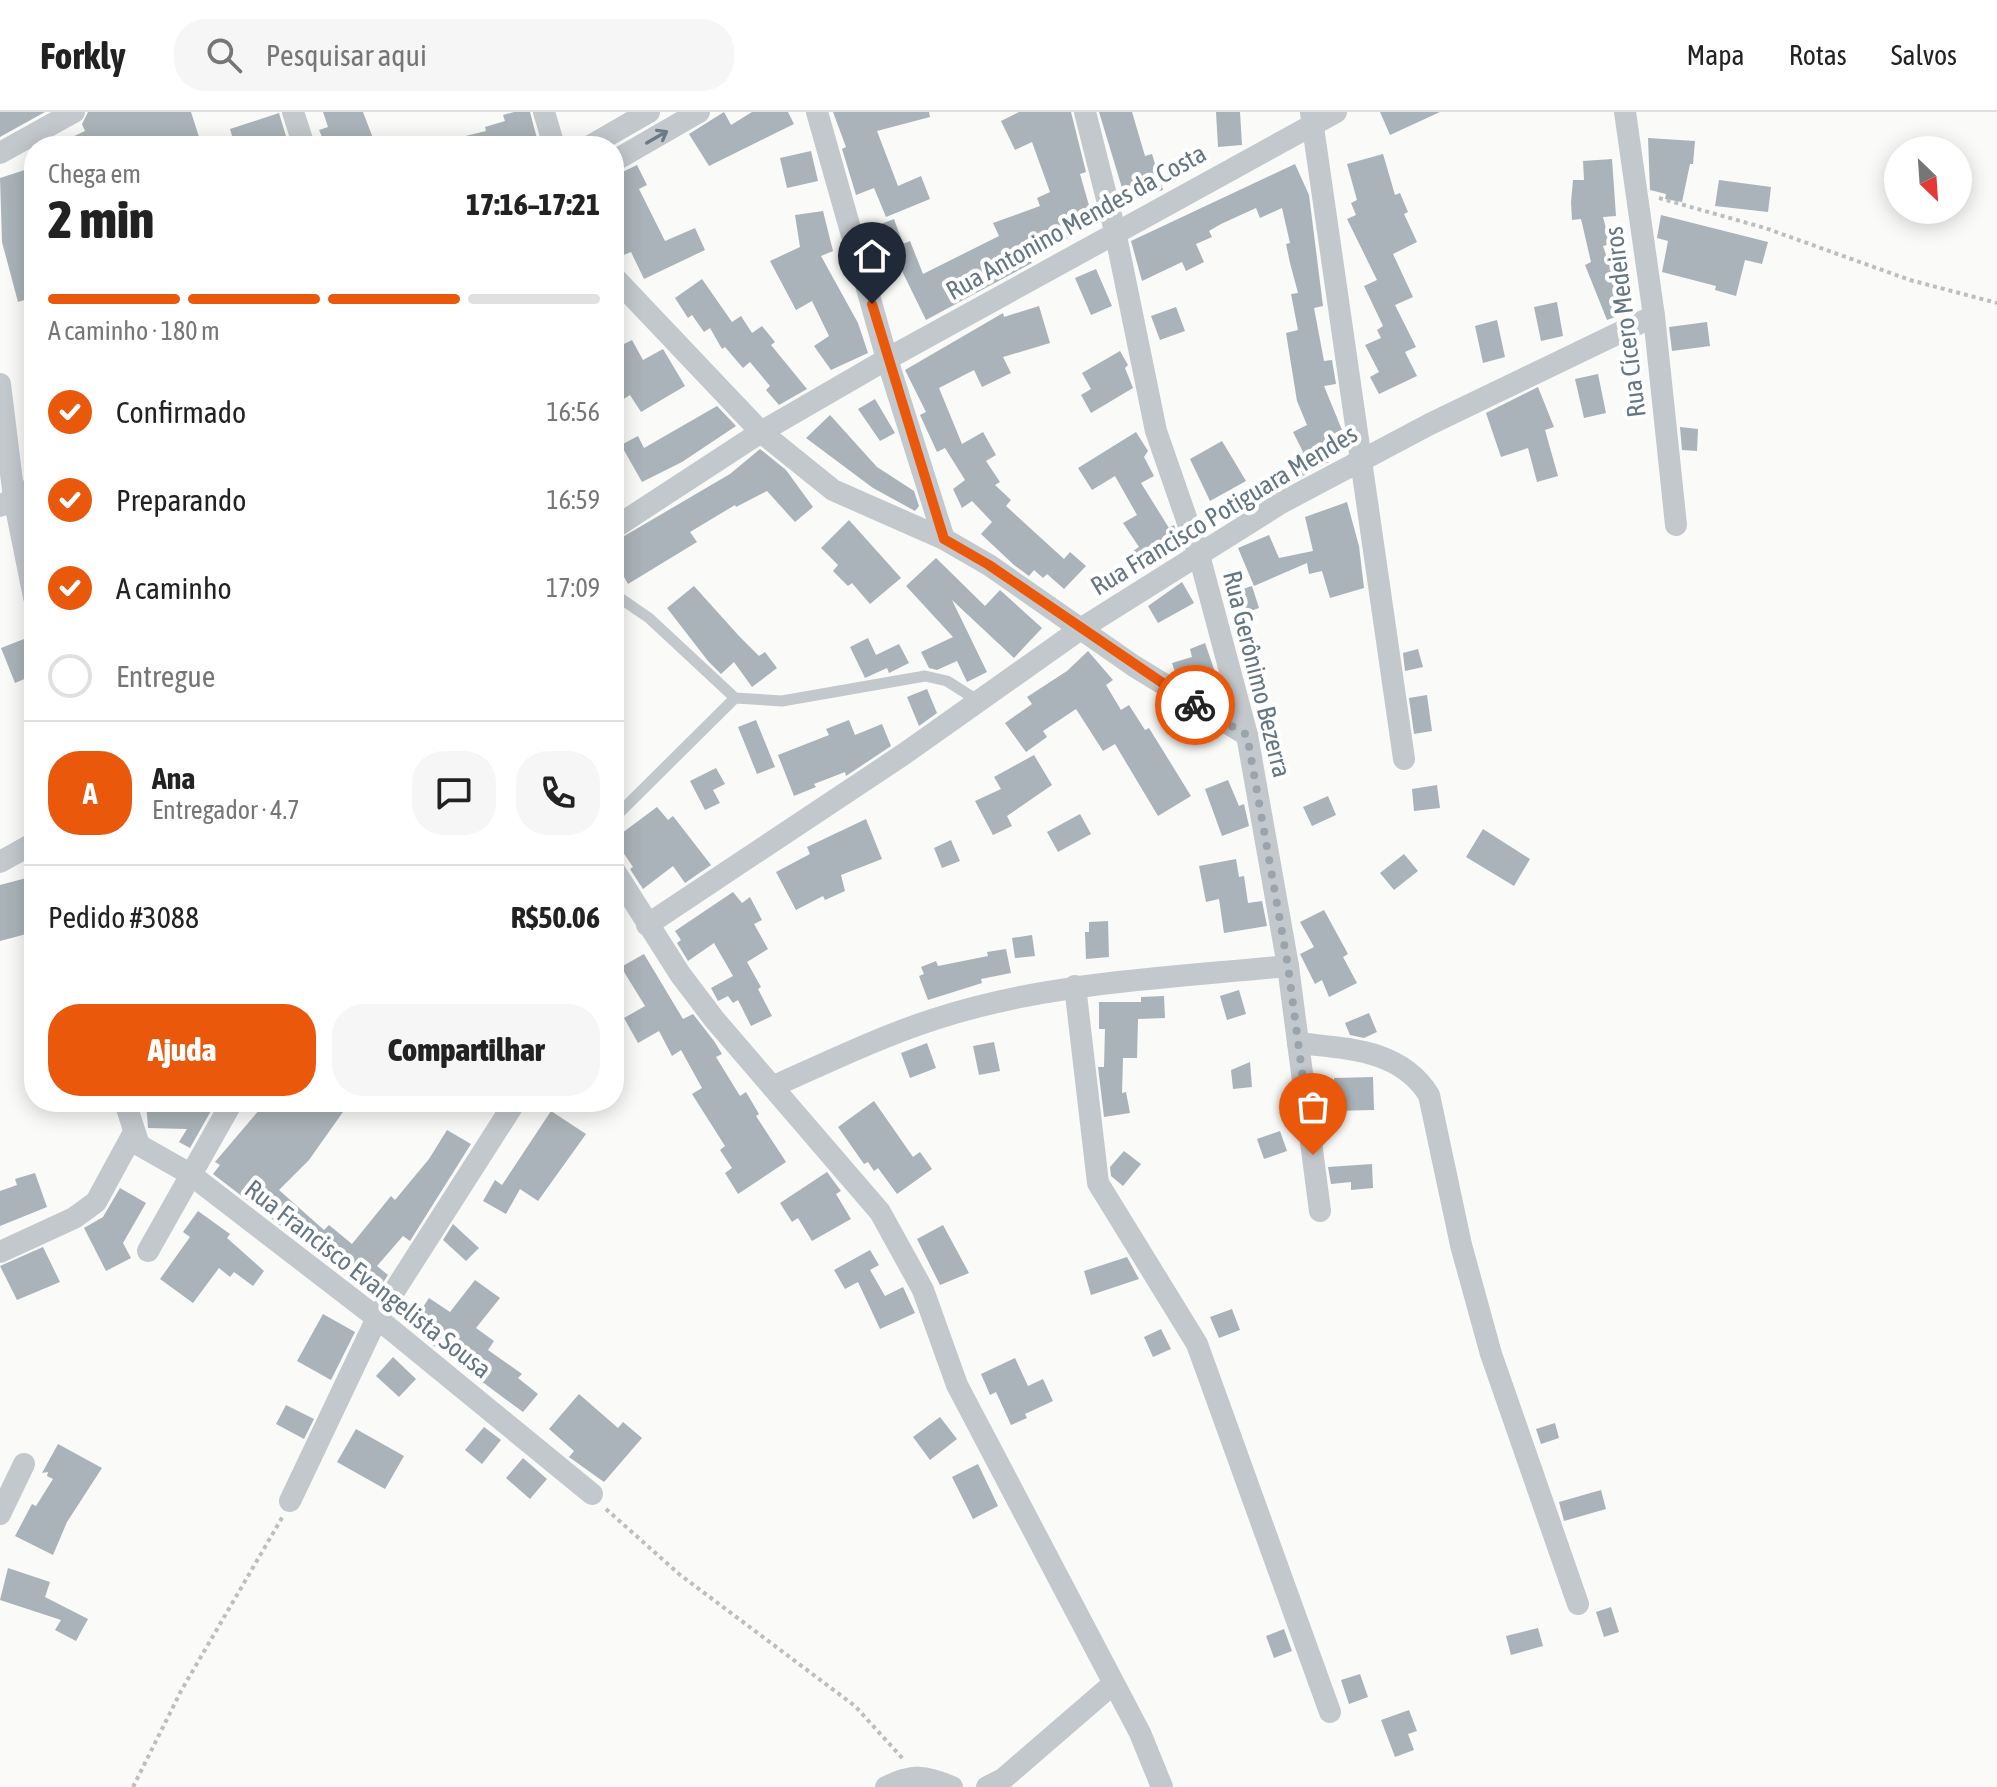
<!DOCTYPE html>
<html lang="pt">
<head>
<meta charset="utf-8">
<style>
	:root { --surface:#fff; --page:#f6f6f6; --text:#222; --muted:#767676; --line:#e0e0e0; --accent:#ea580c }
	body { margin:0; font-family:"Asap Condensed",sans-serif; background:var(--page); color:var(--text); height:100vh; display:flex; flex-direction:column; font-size:30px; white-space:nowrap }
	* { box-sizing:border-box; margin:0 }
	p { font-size:26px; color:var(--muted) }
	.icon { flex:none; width:44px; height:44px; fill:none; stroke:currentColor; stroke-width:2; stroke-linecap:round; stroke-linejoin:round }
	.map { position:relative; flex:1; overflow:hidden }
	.panel { position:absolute; left:24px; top:24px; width:600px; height:976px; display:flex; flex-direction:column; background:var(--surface); border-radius:32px; box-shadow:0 4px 20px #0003 }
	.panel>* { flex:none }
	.needle { width:52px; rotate:155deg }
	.tools { position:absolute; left:1884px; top:24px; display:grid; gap:16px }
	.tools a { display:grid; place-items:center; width:88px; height:88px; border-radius:50%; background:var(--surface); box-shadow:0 4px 20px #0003; font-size:40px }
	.pin { position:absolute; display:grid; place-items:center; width:68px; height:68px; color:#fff; margin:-82px -34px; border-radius:50% 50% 50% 0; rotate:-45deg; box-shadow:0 0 8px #0007 }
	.pin .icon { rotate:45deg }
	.courier { position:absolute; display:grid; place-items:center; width:80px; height:80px; margin:-40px; border:6px solid #ea580c; border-radius:50%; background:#fff; color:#222; box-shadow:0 2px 10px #0007 }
	.head em { font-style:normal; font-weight:800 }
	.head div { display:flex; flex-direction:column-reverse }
	.head { display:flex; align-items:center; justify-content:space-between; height:136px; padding:0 24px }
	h1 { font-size:52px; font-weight:800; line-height:60px }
	.bar { display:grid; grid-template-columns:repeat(4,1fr); gap:12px 8px; align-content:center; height:96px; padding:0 24px }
	.bar i { height:10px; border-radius:6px; background:var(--line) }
	.bar .active { background:var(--accent) }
	.bar p { grid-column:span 4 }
	.line { display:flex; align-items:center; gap:20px; padding:0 24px; border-top:2px solid var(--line) }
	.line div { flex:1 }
	.round { display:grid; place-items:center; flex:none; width:84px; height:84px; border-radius:32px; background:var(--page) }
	ol { padding:0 24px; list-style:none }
	li { display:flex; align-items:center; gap:24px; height:88px }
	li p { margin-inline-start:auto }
	li .icon { padding:8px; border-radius:50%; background:var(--accent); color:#fff; stroke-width:4 }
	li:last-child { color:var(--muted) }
	li i { width:44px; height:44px; border:4px solid var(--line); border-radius:50% }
	.action { display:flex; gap:16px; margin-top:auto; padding:16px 24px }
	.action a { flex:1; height:92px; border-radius:32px; background:var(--accent); color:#fff; font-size:32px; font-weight:800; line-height:92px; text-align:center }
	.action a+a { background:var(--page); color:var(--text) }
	header { display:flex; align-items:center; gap:48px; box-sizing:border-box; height:112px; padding:0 40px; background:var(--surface); border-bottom:2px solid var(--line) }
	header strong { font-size:38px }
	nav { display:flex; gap:44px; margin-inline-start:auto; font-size:28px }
	.search { width:560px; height:72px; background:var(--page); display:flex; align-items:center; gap:20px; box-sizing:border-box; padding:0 28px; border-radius:32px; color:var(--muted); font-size:30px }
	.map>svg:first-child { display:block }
	.building { fill:#aab3b9 }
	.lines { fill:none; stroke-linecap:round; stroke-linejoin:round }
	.path { stroke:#bbbfc2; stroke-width:4; stroke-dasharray:4 4; stroke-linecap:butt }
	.service { stroke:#c3c8cc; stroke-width:11 }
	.minor { stroke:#c3c8cc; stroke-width:22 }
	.oneway { stroke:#6a7a87 }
	.done { stroke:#99a4ac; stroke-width:8; stroke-dasharray:0 14.4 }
	.route { stroke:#ea580c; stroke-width:10 }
	.labels { text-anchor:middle; stroke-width:8; stroke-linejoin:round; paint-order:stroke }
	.street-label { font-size:26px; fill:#657683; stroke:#fff }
</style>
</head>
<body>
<header>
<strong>Forkly</strong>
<div class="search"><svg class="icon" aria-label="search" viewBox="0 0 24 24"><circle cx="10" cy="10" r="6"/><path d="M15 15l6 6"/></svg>Pesquisar aqui</div>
<nav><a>Mapa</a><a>Rotas</a><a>Salvos</a></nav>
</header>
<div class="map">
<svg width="1997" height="1675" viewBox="0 0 1997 1675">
	<rect width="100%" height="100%" fill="#fafaf8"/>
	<!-- building -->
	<g class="building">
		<path d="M0,0H45L0,25Z"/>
		<path d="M88,0H191L200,28L182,34H148L145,25L126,34H53L85,19L82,12Z"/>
		<path d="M323,0H363L376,34H326L319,18L328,15Z"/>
		<path d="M514,0H530L539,34H450L449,28L486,19L485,15L505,9L503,3Z"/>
		<path d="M724,0L731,13L752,0H788L794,12L709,54L689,22Z"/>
		<path d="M833,0H929L930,5L877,19L898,74L921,64L930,87L886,105L874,76L856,83L842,37L846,35Z"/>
		<path d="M1019,0H1071L1086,60L1080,62L1094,111L1072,117L1074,123L1030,147L1032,151L926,208L902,159L881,167L865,118L894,107L903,132L910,129L923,162L999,124L993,111L1040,94L1037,86L1050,80L1032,30L1015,38L1001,9Z"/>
		<path d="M1099,0H1132L1145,44L1152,42L1163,78L1126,89Z"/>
		<path d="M1216,0H1240L1242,33L1218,35Z"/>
		<path d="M1380,0H1440L1390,23Z"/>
		<path d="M279,1L289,34H235L230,17Z"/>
		<path d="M1648,26L1695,29L1693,52H1690L1682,90L1665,87L1666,82L1650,78Z"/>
		<path d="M811,39L818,69L787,76L780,46Z"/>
		<path d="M1383,42L1395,83L1400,81L1408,100L1404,102L1417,130L1393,142L1413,185L1395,193L1416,235L1405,240L1417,264L1379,282L1370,265L1379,260L1365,233L1381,226L1377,218L1383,214L1364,174L1377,168L1347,107L1356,103L1351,91L1357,88L1347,52Z"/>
		<path d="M1612,47L1616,104L1603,105L1610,132L1603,134L1626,201L1607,208L1585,153L1591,150L1581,107L1572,108L1571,90L1573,68H1584L1583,49Z"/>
		<path d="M1295,52L1309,83L1323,194L1314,196L1324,249L1332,248L1336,272L1324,274L1342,318L1329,324L1335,336L1325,341L1329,350L1297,367L1287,348L1303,340L1293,320L1307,313L1297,289L1286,221L1298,218L1291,182L1298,181L1290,151L1286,132L1290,131L1282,96L1260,106L1256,96L1221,112L1209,119L1212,125L1196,132L1204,150L1186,159L1182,150L1142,169L1131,129Z"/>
		<path d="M637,53L647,73L639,77L665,129L695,116L705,138L644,167L631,140L621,144L614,130L620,128L614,115V64Z"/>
		<path d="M34,55V185L18,190L2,130L0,66Z"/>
		<path d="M1719,68L1771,75L1768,100L1715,94Z"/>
		<path d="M823,99L833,139L821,144L858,211L868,241L831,258L814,234L829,224L812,189L796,198L770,149L800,135L795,103Z"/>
		<path d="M1661,103L1768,130L1762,152L1745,148L1736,184L1715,178L1716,174L1662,160L1668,129L1657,126Z"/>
		<path d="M1096,157L1112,194L1091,203L1075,166Z"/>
		<path d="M702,167L732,210L741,204L752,221L762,214L775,230L771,233L807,277L779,293L766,278L770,274L750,250L743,256L725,235L722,237L710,216L704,220L692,203L688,206L675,186Z"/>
		<path d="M1557,190L1563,224L1541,229L1534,195Z"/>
		<path d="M1039,194L1050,231L1003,245L1011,261L982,275L974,258L939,276L962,332L983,320L996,343L986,349L1000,370L995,373L1011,388L1006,394L1064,447L1070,440L1086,454L1064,477L1047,462L1043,466L1034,458L1029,464L1014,453L981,422L992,410L972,389L962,396L953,377L965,368L945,336L937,340L920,303L926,300L905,258L1003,201L1004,205Z"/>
		<path d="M1176,195L1185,219L1160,228L1151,204Z"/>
		<path d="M1497,208L1505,245L1483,251L1475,214Z"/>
		<path d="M1707,210L1710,234L1672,239L1669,215Z"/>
		<path d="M632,228L643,248L663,237L685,274L641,300L630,283L614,293V237Z"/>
		<path d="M1120,239L1128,253L1125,256L1133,276L1091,301L1081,283L1091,277L1082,261Z"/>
		<path d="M1598,262L1606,301L1584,306L1575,267Z"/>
		<path d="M1538,275L1554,315L1545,318L1558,364L1537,370L1528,336L1501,345L1486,301Z"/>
		<path d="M875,287L895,321L880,329L858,297Z"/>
		<path d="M717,294L736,314L682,350L642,370L621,333L638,324L644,336Z"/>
		<path d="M830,303L877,355L914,379L919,394L915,399L873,376L806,326Z"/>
		<path d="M1680,315L1698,317L1697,339L1682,338Z"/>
		<path d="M1136,320L1148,339L1144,345L1154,364L1141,371L1169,416L1174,413L1181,434L1145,457L1133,439L1139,435L1123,411L1137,403L1115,364L1092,378L1078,356Z"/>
		<path d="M1222,329L1246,369L1210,389L1190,347Z"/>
		<path d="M760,337L786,358L813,395L795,410L767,379L736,395L735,393L690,420L697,430L628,472L614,447V430L730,362Z"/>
		<path d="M1347,390L1359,434L1364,476L1330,486L1322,459L1309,462L1307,451L1254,474L1238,436L1269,423L1279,446L1313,439L1305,405Z"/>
		<path d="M849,408L901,466L870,492L852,471L848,474L833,459L838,453L821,436Z"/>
		<path d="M936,446L985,494L1000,478L1042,516L1014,546L952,488L987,560L967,570L957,549L937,558L929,556L921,540L953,525L906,474Z"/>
		<path d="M1182,470L1194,491L1158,511L1148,494Z"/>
		<path d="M694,474L739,524L759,544L765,540L777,556L752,575L734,550L721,562L708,549L667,496Z"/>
		<path d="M1252,474L1259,496L1239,503L1231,481Z"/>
		<path d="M868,526L876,543L899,532L909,551L889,561L887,556L865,566L850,535Z"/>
		<path d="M24,527L34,552V563L15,571L1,536Z"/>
		<path d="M1205,531L1215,560L1187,570L1176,563L1172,551L1192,545L1190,537Z"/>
		<path d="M1418,537L1423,555L1405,559L1403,541Z"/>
		<path d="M1088,539L1113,568L1106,573L1121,598L1129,593L1145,618L1149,616L1191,684L1158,704L1115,632L1103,639L1076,597L1043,619L1047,625L1026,640L1005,611L1032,592L1027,585L1067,559Z"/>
		<path d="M927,577L937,601L919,614L907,585Z"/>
		<path d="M1427,583L1432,619L1414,622L1409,586Z"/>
		<path d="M756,608L775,655L757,662L738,615Z"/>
		<path d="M849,608L855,623L882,612L891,634L846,664L845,660L814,672L816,675L794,684L778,643L829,623L826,617Z"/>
		<path d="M1034,643L1052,673L1007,704L1012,714L993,723L975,689L1001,677L994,665Z"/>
		<path d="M716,656L725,672L713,678L720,691L705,698L690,669Z"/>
		<path d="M1228,668L1239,694L1244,692L1249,714L1222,724L1205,677Z"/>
		<path d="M1437,673L1440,696L1414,699L1412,677Z"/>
		<path d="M1328,684L1336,703L1312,714L1303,695Z"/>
		<path d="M657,695L668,708L673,704L711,753L685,771L673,754L643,777L630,757L633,755L614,727Z"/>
		<path d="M1080,702L1091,722L1058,740L1047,720Z"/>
		<path d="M866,707L882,747L841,763L845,779L825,788L823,784L796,798L776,760L810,742L807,735Z"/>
		<path d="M1483,717L1530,747L1514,774L1466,745Z"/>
		<path d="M951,728L960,749L942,756L934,736Z"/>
		<path d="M1404,742L1418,759L1394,778L1380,761Z"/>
		<path d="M1236,747L1239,765L1244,764L1248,791L1262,789L1267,814L1224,821L1219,787L1206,790L1199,754Z"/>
		<path d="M34,764V820L0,829V773Z"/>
		<path d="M733,780L742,791L750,785L762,808L754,812L768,837L747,850L761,875L758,877L772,904L751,914L738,888L733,891L728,884L718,889L711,876L733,864L714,831L688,849L677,831L681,828L675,819Z"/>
		<path d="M1324,798L1348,842L1343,845L1357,871L1329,885L1322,868L1315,872L1300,842L1314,835L1300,810Z"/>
		<path d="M1108,809L1109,845L1086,847L1085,820H1089V810Z"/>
		<path d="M1032,823L1035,844L1015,846L1012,826Z"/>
		<path d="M1006,837L1011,861L981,867L982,871L928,888L919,864L924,862L921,855L936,849L938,854L988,844L987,840Z"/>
		<path d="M644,842L683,907L693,902L714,929L722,942L716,945L740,984L746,980L759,1002L756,1004L786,1050L738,1082L725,1061L732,1056L720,1038L725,1034L692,982L702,976L681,938L672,944L659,919L638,931L624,906L645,894L621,855Z"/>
		<path d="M1239,878L1246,902L1227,908L1220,884Z"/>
		<path d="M1164,884L1165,906L1138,907L1137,946H1123L1122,981L1126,980L1130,1001L1104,1005L1098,955H1104L1105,917H1099V890H1141V885Z"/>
		<path d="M1369,901L1377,920L1364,926L1350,923L1345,911Z"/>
		<path d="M994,930L1000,959L979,963L973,934Z"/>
		<path d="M927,931L936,956L910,966L901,941Z"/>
		<path d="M1250,950L1252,975L1233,977L1231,958Z"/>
		<path d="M1373,965L1374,998L1334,999V966Z"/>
		<path d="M874,989L913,1045L920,1040L932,1057L897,1082L878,1056L874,1059L868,1050L864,1052L838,1015Z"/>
		<path d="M146,990H216L190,1036L179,1030L187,1017L148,1016Z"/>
		<path d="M266,990H350L309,1048L279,1078L324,1118L329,1113L352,1132L391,1084L395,1088L429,1047L447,1018L471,1032L410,1129L403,1124L377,1154L388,1163L373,1186L365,1179L368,1176L330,1148L328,1150L213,1062L220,1053L215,1050Z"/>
		<path d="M551,999L586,1022L538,1089L520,1077L506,1102L483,1089L495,1068L502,1073Z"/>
		<path d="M1280,1019L1287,1039L1264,1047L1257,1027Z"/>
		<path d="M1124,1039L1141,1052L1123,1074L1111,1064L1110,1055Z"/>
		<path d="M1372,1052L1373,1076L1351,1078V1070L1331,1072L1328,1055Z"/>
		<path d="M827,1060L841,1079L836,1082L851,1107L812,1129L798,1106L792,1110L780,1091Z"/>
		<path d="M35,1061L47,1095L0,1114V1079L17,1073L15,1067Z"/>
		<path d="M120,1076L146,1091L123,1131L131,1146L106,1159L84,1116L103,1105Z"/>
		<path d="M198,1099L230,1122L227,1126L264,1159L253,1174L234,1160L230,1165L219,1156L193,1191L160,1167L190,1125L183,1120Z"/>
		<path d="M453,1112L479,1136L466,1149L443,1128Z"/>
		<path d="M943,1113L969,1161L940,1173L917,1127Z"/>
		<path d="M43,1135L60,1170L17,1188L0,1154Z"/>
		<path d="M870,1138L879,1153L870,1158L885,1184L903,1175L915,1201L880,1217L858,1170L845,1177L834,1158Z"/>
		<path d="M1127,1145L1139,1167L1091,1183L1084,1159Z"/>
		<path d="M475,1168L500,1186L476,1216L494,1229L488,1238L522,1262L518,1266L538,1282L523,1300L477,1266L480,1262L429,1231L436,1220L415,1207L429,1186L450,1200Z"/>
		<path d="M405,1188L414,1195L403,1209L396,1203Z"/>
		<path d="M1232,1197L1240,1218L1219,1226L1210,1205Z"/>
		<path d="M323,1202L355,1220L331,1268L297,1249Z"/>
		<path d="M1161,1217L1171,1237L1153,1245L1144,1225Z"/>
		<path d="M393,1245L416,1267L399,1285L376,1264Z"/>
		<path d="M1015,1246L1028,1274L1043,1267L1053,1289L1025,1302L1027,1306L1011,1313L996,1280L990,1283L981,1262Z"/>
		<path d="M579,1282L618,1316L623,1310L642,1326L604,1370L569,1345L574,1339L549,1317Z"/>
		<path d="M286,1293L314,1307L304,1327L276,1312Z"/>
		<path d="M940,1305L957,1327L930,1348L913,1325Z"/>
		<path d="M1555,1311L1559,1326L1541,1332L1536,1317Z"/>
		<path d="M484,1315L501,1328L482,1352L465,1338Z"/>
		<path d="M356,1317L404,1344L385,1377L337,1350Z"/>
		<path d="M58,1332L102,1356L67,1410L53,1443L15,1424L32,1392L36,1394L53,1367L47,1364L48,1360L42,1361Z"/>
		<path d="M523,1346L547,1367L530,1387L506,1366Z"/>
		<path d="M978,1352L998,1394L973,1407L952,1365Z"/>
		<path d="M1601,1378L1606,1397L1564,1409L1559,1390Z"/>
		<path d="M8,1456L50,1470L45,1485L88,1507L76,1529L55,1518L61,1508L0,1488Z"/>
		<path d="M1611,1495L1619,1520L1604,1525L1596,1500Z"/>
		<path d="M1538,1516L1543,1534L1511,1543L1506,1524Z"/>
		<path d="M1284,1517L1292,1539L1274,1546L1266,1524Z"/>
		<path d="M1360,1562L1368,1585L1349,1592L1341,1568Z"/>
		<path d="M1409,1598L1417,1619L1408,1622L1414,1638L1395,1645L1381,1608Z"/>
	</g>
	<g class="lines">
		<!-- path -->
		<g class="path">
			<path d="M1659,86L1765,116L1910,168L1997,191"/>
			<path d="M606,1397L679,1462L855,1594L904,1648"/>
			<path d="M133,1675L181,1579L283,1404"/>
		</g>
		<!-- service -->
		<g class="service">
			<path d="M614,482L649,506L735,586L782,589L925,564L947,569L980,590"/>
			<path d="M614,706L735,586"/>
		</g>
		<!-- minor -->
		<g class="minor">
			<path d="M293,0L304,34"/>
			<path d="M544,0L554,34"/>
			<path d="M817,0L887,247L944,427"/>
			<path d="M1085,0L1115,119L1156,319L1199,443L1247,623L1288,854L1320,1099"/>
			<path d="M1625,0L1654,204L1676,413"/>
			<path d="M1311,1L1404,647"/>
			<path d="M590,34L649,0"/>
			<path d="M0,41L74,0"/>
			<path d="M614,49L699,0"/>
			<path d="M614,165L761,320L833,378L944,427L989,453L1134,554L1247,623"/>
			<path d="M0,272L14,386L34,485"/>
			<path d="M0,394L34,375"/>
			<path d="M614,416L761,320L887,247L1336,0"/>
			<path d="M0,750L34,731"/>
			<path d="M614,758L680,862L714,907L880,1100L923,1178L957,1273L1140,1621L1162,1675"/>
			<path d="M647,813L904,642L1082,516L1281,391L1430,312L1654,204"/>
			<path d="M1075,874L1098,1071L1197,1232L1330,1600"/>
			<path d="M1298,931C1348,937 1400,937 1429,983L1461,1133L1491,1242L1578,1492"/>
			<path d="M774,974C826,951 877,926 932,908C1046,870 1168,866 1288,854"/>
			<path d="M125,990L139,1033L190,1062L377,1206L592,1382"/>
			<path d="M148,1139L232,990"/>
			<path d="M0,1140L74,1106L96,1090L133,1022"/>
			<path d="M290,1389L377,1206L515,990"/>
			<path d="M0,1402L24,1352"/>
			<path d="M886,1675C912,1662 925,1663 952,1675"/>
			<path d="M987,1675L1003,1667L1113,1572"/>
		</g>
	</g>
	<!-- one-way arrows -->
	<defs><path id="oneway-shaft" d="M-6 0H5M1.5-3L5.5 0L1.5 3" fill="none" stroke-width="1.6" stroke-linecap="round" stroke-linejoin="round" transform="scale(2)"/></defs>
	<use class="oneway" href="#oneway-shaft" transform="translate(657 25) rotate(-30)"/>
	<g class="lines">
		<!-- done -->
		<path class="done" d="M1195,593L1247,623L1288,854L1313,1043"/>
		<!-- route -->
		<path class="route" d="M872,192L944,427L989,453L1195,593"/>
	</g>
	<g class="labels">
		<!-- street labels -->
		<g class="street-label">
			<text transform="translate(1076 110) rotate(-29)" y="9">Rua Antonino Mendes da Costa</text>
			<text transform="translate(1625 210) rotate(-97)" y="9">Rua Cícero Medeiros</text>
			<text transform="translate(1224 398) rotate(-31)" y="9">Rua Francisco Potiguara Mendes</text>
			<text transform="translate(1257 562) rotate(76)" y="9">Rua Gerônimo Bezerra</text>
			<text transform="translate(368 1167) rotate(38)" y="9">Rua Francisco Evangelista Sousa</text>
		</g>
	</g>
</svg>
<div class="tools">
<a><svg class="needle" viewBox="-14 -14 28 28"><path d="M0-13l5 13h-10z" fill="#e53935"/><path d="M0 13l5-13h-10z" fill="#767676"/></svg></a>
</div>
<div class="pin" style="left:1313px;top:1043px;background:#ea580c"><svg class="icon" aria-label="bag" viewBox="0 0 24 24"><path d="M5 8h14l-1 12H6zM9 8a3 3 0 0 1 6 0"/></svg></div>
<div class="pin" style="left:872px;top:192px;background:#1f2937"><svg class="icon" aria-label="home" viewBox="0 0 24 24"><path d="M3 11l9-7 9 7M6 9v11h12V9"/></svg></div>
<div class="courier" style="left:1195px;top:593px"><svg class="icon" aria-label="bike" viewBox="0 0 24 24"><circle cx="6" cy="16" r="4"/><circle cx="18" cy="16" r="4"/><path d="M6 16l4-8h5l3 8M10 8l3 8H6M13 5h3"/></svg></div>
<section class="panel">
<div class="head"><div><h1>2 min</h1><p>Chega em</p></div><em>17:16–17:21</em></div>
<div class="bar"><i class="active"></i><i class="active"></i><i class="active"></i><i></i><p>A caminho · 180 m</p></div>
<ol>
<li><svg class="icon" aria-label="check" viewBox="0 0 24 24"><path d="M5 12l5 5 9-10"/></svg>Confirmado<p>16:56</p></li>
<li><svg class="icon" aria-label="check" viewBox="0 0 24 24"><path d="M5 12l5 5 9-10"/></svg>Preparando<p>16:59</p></li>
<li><svg class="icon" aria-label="check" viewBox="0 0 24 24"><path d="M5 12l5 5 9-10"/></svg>A caminho<p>17:09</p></li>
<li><i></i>Entregue</li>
</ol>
<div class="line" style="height:144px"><b class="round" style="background:var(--accent);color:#fff">A</b><div><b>Ana</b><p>Entregador · 4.7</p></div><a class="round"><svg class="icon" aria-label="chat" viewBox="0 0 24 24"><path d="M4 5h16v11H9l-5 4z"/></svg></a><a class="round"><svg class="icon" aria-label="phone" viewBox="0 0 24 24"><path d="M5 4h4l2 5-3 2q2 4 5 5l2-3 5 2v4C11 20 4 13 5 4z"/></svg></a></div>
<div class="line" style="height:104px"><div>Pedido #3088</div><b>R$50.06</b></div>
<div class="action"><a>Ajuda</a><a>Compartilhar</a></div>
</section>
</div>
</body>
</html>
